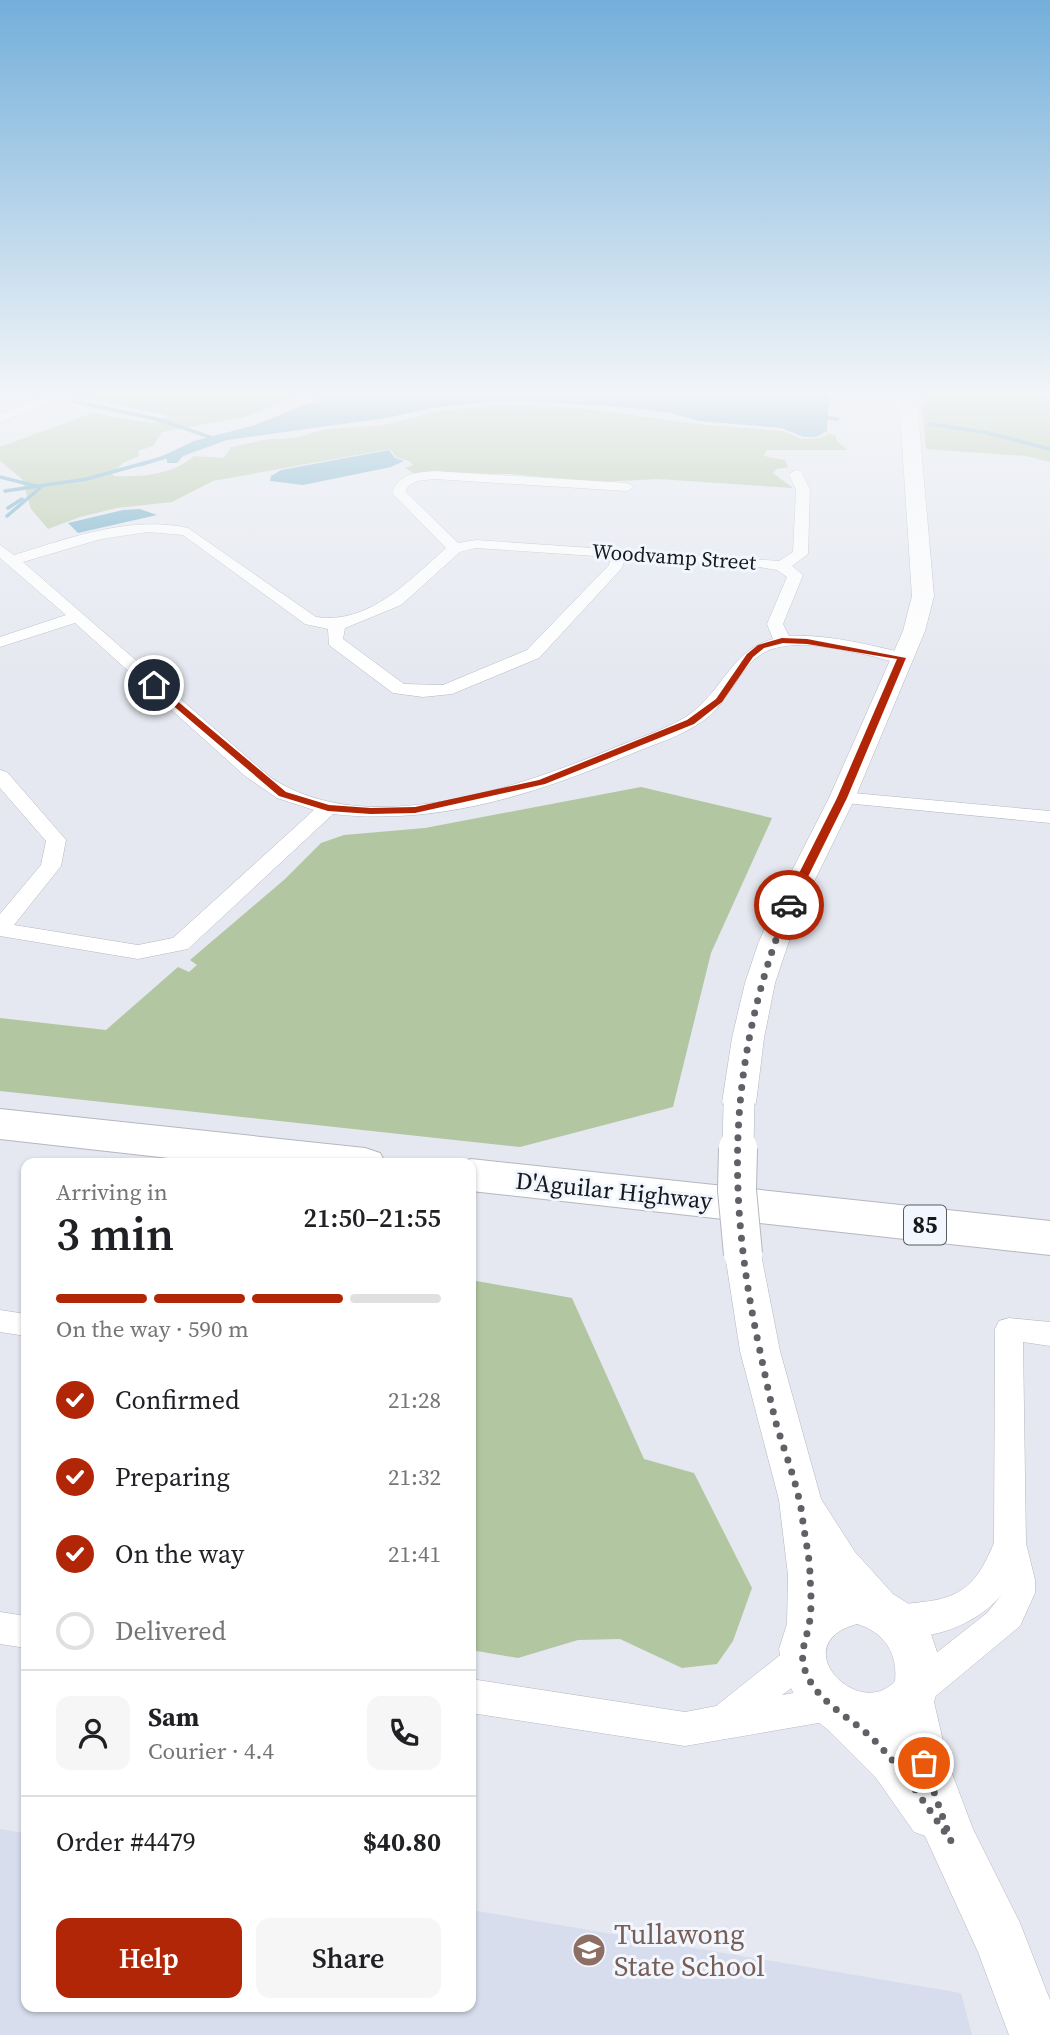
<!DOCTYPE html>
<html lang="en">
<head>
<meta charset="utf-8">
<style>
	:root { --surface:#fff; --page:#f6f6f6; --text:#202124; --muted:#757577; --line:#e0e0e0; --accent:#b22608 }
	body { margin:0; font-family:"Source Serif 4",serif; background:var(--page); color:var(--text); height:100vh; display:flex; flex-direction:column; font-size:26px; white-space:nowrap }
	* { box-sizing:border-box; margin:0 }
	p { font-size:23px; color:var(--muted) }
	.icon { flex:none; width:38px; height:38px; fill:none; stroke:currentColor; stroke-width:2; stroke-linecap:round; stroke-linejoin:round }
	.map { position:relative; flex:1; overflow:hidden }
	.panel { position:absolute; left:21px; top:1158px; width:455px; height:854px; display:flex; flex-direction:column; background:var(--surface); border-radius:14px; box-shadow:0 2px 5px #0004 }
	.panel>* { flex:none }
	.pin { position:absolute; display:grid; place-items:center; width:60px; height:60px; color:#fff; margin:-30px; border:4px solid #fff; border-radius:50%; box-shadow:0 2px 7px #0007 }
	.courier { position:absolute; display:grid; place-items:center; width:70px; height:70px; margin:-35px; border:5px solid #b22608; border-radius:50%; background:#fff; color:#222; box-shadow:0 2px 9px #0007 }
	.head em { font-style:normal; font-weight:600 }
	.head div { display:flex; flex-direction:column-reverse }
	.head { display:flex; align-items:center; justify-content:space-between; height:119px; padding:0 35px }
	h1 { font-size:46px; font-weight:600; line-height:52px }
	.bar { display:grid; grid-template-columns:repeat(4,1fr); gap:10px 7px; align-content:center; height:84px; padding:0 35px }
	.bar i { height:9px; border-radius:5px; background:var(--line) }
	.bar .on { background:var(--accent) }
	.bar p { grid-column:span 4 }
	.line { display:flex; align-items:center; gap:18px; padding:0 35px; border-top:2px solid var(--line) }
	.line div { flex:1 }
	.round { display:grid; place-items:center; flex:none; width:74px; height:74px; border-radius:14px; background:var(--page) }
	ol { padding:0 35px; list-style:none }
	li { display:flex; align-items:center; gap:21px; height:77px }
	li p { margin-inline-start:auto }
	li .icon { padding:7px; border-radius:50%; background:var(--accent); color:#fff; stroke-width:4 }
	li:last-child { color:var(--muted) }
	li i { width:38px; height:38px; border:4px solid var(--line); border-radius:50% }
	.primary-button { display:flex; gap:14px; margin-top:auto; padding:14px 35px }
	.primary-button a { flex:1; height:80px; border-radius:14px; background:var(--accent); color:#fff; font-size:28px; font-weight:600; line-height:80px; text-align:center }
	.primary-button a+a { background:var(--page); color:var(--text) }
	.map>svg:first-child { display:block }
	.built { fill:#d7ddec }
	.green { fill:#b2c6a1 }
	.water { fill:#65a8c4 }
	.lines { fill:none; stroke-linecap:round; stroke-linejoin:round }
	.stream { stroke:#65a8c4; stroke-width:3.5 }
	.minor-casing { stroke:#b4b7bf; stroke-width:1 }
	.secondary-casing { stroke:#b4b7bf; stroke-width:1 }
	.trunk-casing { stroke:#b4b7bf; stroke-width:2 }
	.minor { fill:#fff; fill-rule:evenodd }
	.secondary { fill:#fff; fill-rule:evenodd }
	.trunk { fill:#fff; fill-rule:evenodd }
	.secondary-bridge-far1-casing { stroke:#b4b7bf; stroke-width:32; stroke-linecap:butt }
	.secondary-bridge-casing { stroke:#b4b7bf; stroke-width:40; stroke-linecap:butt }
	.secondary-bridge-far1 { stroke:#fff; stroke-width:31 }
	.secondary-bridge { stroke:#fff; stroke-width:38 }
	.route { fill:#b22608 }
	.done { stroke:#5f6166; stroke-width:7; stroke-dasharray:0 12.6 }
	.labels { text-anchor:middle; stroke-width:6; stroke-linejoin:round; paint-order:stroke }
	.far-street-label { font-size:21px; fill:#17181b; stroke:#f2f6fe }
	.shield { fill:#f2f6fe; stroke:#595b5f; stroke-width:2 }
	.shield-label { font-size:23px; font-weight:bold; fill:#17181b }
	.street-label { font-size:24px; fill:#17181b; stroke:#f2f6fe }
	.near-education-label { font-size:28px; fill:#785e54; stroke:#f2f6fe; text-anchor:start }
</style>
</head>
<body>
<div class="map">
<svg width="1050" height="2035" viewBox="0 0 1050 2035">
	<rect width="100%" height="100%" fill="#e5e8f0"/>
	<!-- built -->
	<path class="built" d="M0,1829L26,1833V2007H471V1910L961,1993L972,2035H0Z"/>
	<!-- green -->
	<g class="green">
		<path d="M88,395H301L245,417L162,432L153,446L138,451L139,456L123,463L112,474L114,476C143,477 172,475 194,456L224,458L231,447L269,439L294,438L327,429L385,425L434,412L490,405L573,407L697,424L783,431L801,439L820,438L829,433L836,436V440L847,450H767L764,456L785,460L788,467L777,469L773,473L793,488L658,479L601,482L509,474L413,473L405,468L413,465L411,462L396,457L390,449L213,481L172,502L117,508L80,517L48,529L31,509L22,479L0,461V447L92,413L152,423L169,416L80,397Z"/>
		<path d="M925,395H1050V462L1026,456L926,449L922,407H926Z"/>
		<path d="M641,787L772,818L711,953L673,1107L520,1147L0,1091V1018L106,1030L178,967L189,972L197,965L190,960L285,879L321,843L344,835L425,828Z"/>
		<path d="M471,1280L572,1298L644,1459L694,1473L752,1588L733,1641L717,1664L682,1668L620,1639L578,1640L518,1658L471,1650Z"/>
	</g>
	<!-- water -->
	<g class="water">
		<path d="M329,395H829L827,431L816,437H804L781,428L699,421L670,413L634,408L512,400L431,408L386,418L227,440L183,456L177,463H167V459H163L137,468L194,441L252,426Z"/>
		<path d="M389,450L395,458L404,461L391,467L303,485L270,481L271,476L281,470Z"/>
		<path d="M140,509L157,515L78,533L68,523L123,510Z"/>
	</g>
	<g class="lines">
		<!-- stream -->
		<g class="stream">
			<path d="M72,401L161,420L215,439"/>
			<path d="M822,417L837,419"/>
			<path d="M930,424L983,432L1050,449"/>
			<path d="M0,477L36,486"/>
			<path d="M5,491L87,479L166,457"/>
			<path d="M8,508L22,499"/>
			<path d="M7,516L40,488"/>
		</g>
		<defs>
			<g id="minor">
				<path d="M47,395H63L0,423V414Z"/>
				<path d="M796,470L801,471L810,490L808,554L792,566L803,575L783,624L789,636C828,634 870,645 908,654L910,658L908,662C897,664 883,659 872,656C841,650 803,639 772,649C741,659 730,703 703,721C682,736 655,744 631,754C536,794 437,826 333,814L188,949L138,959L0,936V914L41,865L46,841L0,788V770L7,772L66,840L61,866L14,925L138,945L173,938L314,810L277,798L245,776L75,623L0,647V637L66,615L0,558V545L14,555C70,538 130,515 188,528L316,617C369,625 410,580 446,548L392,493C399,473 415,473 434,471L627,483L634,487L627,491L434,479L417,481L408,486L406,492L458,543L476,540L779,561L793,552L796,490L789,474ZM148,532L183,535L305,624L328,629L329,645L393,693L423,697L452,694L539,658L621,569L626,558L759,567L777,570L787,577L767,624L773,639C730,650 721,696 684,718C663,730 639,738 616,747C520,787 366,842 270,777L23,562L101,539ZM476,548L611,557L609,565L527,650L443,685L404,684L343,639L345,628L401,605L460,552Z"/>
				<path d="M842,792L1050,811V823L835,802L832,798L835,794Z"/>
				<path d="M0,1310L26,1314V1336L0,1332Z"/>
				<path d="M1009,1318L1050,1322V1346L1023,1342L1026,1543L1035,1580V1593L1020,1626L931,1700L919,1705L907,1700L902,1688L907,1676L987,1613L1003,1593C978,1625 923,1647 883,1631L879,1620L883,1609C896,1604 908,1604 922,1602C964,1598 978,1581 994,1543L995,1329L999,1321Z"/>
				<path d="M0,1612L26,1616V1648L0,1644Z"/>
				<path d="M801,1644L813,1648L818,1660L813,1672L782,1695L830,1687L842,1692L847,1704L842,1716L830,1721L685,1746L471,1713V1679L685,1712L716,1706L789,1648Z"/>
			</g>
			<g id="secondary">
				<path d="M893,395H910L918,412L934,596L925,631L855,798L805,900L788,944L775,983L764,1038L756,1103L751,1111L739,1115L727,1111L722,1103L732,1038L745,983L758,944L777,900L829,798L903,631L912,596L900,412Z"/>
				<path d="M743,1240L756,1244L761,1254L780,1351L821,1499L855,1552L893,1594L912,1606L929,1628L943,1670L934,1702L948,1763L973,1829L1020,1923L1050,2000V2035H1009L978,1952L925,1836L914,1832L876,1778L827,1729L802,1710L783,1672L779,1649L787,1624L788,1575L779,1500L740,1351L725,1254L730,1244ZM857,1624C884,1632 898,1653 895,1681C859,1722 783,1644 857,1624Z"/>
			</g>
			<g id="trunk">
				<path d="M0,1109L365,1148L380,1153L386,1164H222L0,1139Z"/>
				<path d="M471,1159L1050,1221V1255L471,1191V1164H456Z"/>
			</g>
		</defs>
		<!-- minor casing -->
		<use href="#minor" class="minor-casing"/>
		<!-- secondary casing -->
		<use href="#secondary" class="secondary-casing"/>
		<!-- trunk casing -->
		<use href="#trunk" class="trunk-casing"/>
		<!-- minor -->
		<use href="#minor" class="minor"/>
		<!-- secondary -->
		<use href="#secondary" class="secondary"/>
		<!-- trunk -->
		<use href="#trunk" class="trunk"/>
		<defs>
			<path id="secondary-bridge-far1" d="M738,1149L739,1103"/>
			<path id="secondary-bridge" d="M738,1148L737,1190L743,1254"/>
		</defs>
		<!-- secondary-bridge-far1 casing -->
		<use href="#secondary-bridge-far1" class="secondary-bridge-far1-casing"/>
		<!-- secondary-bridge casing -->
		<use href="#secondary-bridge" class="secondary-bridge-casing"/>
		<!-- secondary-bridge-far1 -->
		<use href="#secondary-bridge-far1" class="secondary-bridge-far1"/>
		<!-- secondary-bridge -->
		<use href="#secondary-bridge" class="secondary-bridge"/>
	</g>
	<!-- sky -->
	<linearGradient id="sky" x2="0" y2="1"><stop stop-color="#73afda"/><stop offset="0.58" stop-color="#f3f5f8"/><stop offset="1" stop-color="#f3f5f8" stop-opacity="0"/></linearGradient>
	<rect width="1050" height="680" fill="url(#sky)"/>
	<!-- route -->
	<path class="route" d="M782,638L807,639L906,658L847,798L794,905L789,908L783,905L837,798L897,659L807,644L783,643L764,648L753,657L722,702L694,724L545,784L415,813L371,814L328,811L279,796L149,685L157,684L286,792L329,805L371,808L415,807L539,780L687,720L716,699L747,654L758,645Z"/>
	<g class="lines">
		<!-- done -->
		<path class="done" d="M789,905C728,1057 725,1192 760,1351C765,1375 770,1399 776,1423C785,1453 797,1483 802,1514C804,1535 810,1556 810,1577C811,1592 812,1610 809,1625C805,1644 798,1656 807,1675C819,1703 853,1719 874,1740C904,1770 927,1807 951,1841L924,1763"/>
	</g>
	<!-- icons -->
	<defs>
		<symbol id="school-disc" viewBox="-11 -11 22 22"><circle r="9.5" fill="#8d6e63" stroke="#f2f6fe"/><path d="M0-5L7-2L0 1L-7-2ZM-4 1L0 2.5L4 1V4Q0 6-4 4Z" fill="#fff"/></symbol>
	</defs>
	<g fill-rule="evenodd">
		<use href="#school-disc" x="570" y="1931" width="38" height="38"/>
	</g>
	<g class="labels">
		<!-- far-street labels -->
		<g class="far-street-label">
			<text transform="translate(674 557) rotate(4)" y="7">Woodvamp Street</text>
		</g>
		<!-- shield labels -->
		<rect class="shield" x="904" y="1205.5" width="42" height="39" rx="5"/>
		<g class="shield-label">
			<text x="925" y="1233">85</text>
		</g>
		<!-- street labels -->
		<g class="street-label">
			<text transform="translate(614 1191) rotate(6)" y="8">D'Aguilar Highway</text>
		</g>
		<!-- near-education labels -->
		<g class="near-education-label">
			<text x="614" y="1944">Tullawong<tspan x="614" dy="32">State School</tspan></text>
		</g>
	</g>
</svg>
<div class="pin" style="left:924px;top:1763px;background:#ea580c"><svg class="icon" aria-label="bag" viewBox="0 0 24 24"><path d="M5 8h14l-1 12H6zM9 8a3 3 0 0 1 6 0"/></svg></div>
<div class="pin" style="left:154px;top:685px;background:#1f2937"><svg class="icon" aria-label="home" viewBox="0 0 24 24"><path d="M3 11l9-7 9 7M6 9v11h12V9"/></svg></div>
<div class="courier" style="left:789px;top:905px"><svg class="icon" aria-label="car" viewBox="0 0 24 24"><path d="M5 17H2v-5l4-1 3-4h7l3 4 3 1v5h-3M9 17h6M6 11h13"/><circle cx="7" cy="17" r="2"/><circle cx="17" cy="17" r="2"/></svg></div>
<section class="panel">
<div class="head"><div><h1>3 min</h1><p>Arriving in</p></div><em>21:50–21:55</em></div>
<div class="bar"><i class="on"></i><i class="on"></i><i class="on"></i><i></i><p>On the way · 590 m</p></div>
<ol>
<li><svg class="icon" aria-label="check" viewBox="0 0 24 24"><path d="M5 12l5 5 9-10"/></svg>Confirmed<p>21:28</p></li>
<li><svg class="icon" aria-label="check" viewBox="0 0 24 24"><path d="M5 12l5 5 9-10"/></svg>Preparing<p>21:32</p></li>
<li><svg class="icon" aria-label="check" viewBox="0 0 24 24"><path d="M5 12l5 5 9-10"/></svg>On the way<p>21:41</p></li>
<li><i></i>Delivered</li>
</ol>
<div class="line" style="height:126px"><a class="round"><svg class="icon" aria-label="person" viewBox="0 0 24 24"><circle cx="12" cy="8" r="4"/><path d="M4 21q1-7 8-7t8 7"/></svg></a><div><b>Sam</b><p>Courier · 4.4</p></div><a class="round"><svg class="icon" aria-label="phone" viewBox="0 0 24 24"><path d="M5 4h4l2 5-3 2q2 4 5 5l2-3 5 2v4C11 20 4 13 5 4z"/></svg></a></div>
<div class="line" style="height:91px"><div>Order #4479</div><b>$40.80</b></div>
<div class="primary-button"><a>Help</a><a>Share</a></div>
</section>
</div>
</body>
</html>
